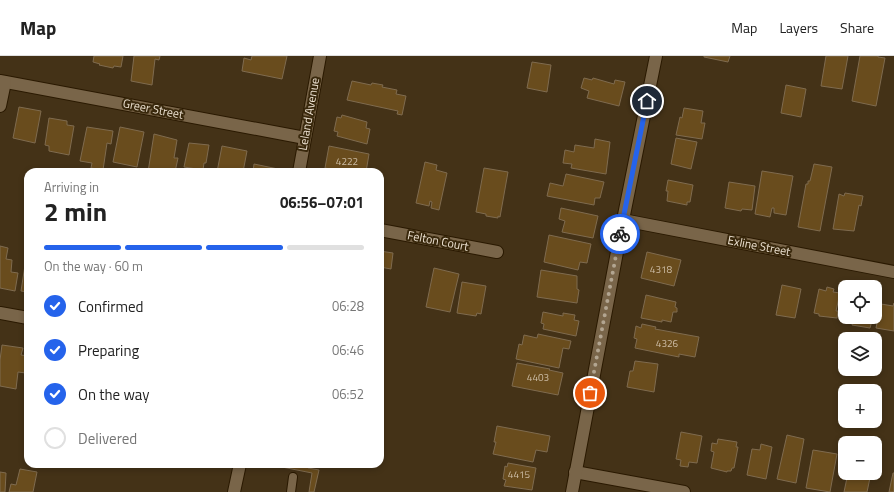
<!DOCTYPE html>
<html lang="en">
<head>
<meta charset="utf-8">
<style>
	:root { --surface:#fff; --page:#f2f2f2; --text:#222; --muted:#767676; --line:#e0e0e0; --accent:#2563eb }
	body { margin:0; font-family:"Titillium Web",sans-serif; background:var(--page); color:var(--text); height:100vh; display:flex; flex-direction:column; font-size:15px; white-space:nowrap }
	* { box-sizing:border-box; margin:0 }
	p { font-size:13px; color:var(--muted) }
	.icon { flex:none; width:22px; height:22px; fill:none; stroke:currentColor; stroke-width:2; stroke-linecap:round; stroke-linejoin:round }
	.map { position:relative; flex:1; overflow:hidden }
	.details { position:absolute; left:24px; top:112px; width:360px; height:300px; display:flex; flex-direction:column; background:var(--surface); border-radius:12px; box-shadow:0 2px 6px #0003 }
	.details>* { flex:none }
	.tools { position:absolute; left:838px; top:224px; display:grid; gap:8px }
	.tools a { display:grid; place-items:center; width:44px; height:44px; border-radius:8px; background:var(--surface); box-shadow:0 2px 6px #0003; font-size:20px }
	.pin { position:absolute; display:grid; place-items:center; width:34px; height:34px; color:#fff; margin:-17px; border:2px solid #fff; border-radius:50%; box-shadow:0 1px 4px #0007 }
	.courier { position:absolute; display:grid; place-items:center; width:40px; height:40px; margin:-20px; border:3px solid #2563eb; border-radius:50%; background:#fff; color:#222; box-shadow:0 1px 5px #0007 }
	.head em { font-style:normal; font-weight:700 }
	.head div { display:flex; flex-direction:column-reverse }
	.head { display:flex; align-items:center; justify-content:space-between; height:68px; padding:0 20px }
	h1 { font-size:26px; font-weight:700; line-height:30px }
	.bar { display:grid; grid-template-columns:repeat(4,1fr); gap:6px 4px; align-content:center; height:48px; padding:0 20px }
	.bar i { height:5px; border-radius:3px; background:var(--line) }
	.bar .on { background:var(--accent) }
	.bar p { grid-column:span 4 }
	ol { padding:0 20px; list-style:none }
	li { display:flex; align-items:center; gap:12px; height:44px }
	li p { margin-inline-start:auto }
	li .icon { padding:4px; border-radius:50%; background:var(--accent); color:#fff; stroke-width:4 }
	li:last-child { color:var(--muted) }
	li i { width:22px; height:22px; border:2px solid var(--line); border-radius:50% }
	header { display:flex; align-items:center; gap:24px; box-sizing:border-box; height:56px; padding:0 20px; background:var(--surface); border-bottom:1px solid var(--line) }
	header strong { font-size:19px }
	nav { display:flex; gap:22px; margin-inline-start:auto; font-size:14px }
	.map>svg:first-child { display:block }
	.building { fill:#694c1d; stroke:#7f6b4f }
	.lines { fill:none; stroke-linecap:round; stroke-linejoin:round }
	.service-casing { stroke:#2a1900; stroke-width:10 }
	.minor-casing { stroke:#2a1900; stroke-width:14 }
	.service { stroke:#796549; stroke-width:8 }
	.minor { stroke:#796549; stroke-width:12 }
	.done { stroke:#b2a591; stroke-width:4; stroke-dasharray:0 7.2 }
	.route { stroke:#2563eb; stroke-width:5 }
	.labels { text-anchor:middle; stroke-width:4; stroke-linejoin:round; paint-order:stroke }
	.number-label { font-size:10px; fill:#cdbda6 }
	.street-label { font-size:12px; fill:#eee3d3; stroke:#39280c }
</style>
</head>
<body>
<header>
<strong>Map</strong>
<nav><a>Map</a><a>Layers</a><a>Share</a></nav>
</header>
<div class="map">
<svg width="894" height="436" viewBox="0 0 894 436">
	<rect width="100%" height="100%" fill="#443217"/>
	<!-- building -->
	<g class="building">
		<path d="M94,0H123L121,11L114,10L113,12L99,9L100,8L93,6Z"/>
		<path d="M134,0H160L159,4L155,3L152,29L131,25Z"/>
		<path d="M252,0H287L282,23L242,15L244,2L251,4Z"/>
		<path d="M704,0H730L728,6L704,1Z"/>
		<path d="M826,0H848L842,33L821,30Z"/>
		<path d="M860,0H878V1L885,2L876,50L852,45Z"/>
		<path d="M532,6L551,9L547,36L527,32Z"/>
		<path d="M584,22L592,24L593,22L614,28L615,24L625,26L619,50L587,42L589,35L581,32Z"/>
		<path d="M352,25L371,29L372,27L383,29L382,31L397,34L396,38L406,40L402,59L397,58L398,55L347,44Z"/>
		<path d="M786,29L806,33L801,61L781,57Z"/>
		<path d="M19,51L41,55L35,87L13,82Z"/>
		<path d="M684,52L703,55L701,67H705L702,83L676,79L680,61L682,62Z"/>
		<path d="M342,59L367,66L366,72L370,73L367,88L337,80L338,76L334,75L337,61L341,62Z"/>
		<path d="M49,62L67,65V69L74,70L69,99L49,95V90L45,89Z"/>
		<path d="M87,71L113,75L111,88L107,87L103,114L91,112L92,107L80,105Z"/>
		<path d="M120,71L144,76L137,111L113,106Z"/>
		<path d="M154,78L177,84L174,102H178L175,116H148Z"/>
		<path d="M676,82L697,86L691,113L671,108Z"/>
		<path d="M595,83L610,86L606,118L571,112L572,108L563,107L565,94L574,96L575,89L594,92Z"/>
		<path d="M189,87L209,89L206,107H204L203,114L184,111Z"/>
		<path d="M222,90L247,95L243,116H217Z"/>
		<path d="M329,90L369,98L366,116H347L325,112Z"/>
		<path d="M425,106L437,109L436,114L447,117L439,154L431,152L432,146L430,145L429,150L416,147Z"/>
		<path d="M254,108L278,113L277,116H253Z"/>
		<path d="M814,108L832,111L820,175L798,171L806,128H808V125H810Z"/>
		<path d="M484,112L508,116L500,161L498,160V162L486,160V158L476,156Z"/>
		<path d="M762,115L793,120L786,159L774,157V152H772L770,161L755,158Z"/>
		<path d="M566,118L604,126L600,142H595L594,149L547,140L550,127L563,130Z"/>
		<path d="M668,124L693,129L690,146H687V149L667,145L668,135H666Z"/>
		<path d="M729,126L755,130L752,154L742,153L741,155L725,152Z"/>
		<path d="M845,137L863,140L861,150L859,149L854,175L833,173L839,138L844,140Z"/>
		<path d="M561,152L598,160L593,182L562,176L565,165L559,163Z"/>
		<path d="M549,179L591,188L587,207L580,206L578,214L544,206Z"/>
		<path d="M0,190L8,192L6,203L12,204L11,216L18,217L15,235L0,232Z"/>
		<path d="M380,195L393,197L391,213L380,211Z"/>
		<path d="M647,196L681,204L674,230L641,222Z"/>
		<path d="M26,203L28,204V236L21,235Z"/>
		<path d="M434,212L459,218L450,256L426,251Z"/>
		<path d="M541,214L577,220V233L579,234L577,247L537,241Z"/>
		<path d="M462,226L486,230L481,258L477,257L476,260L457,257Z"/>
		<path d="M782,229L801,233L795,262L776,259Z"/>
		<path d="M827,231L834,233L833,236L840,237L836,255H838L837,262L819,260V258L814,257L819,233L826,235Z"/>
		<path d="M646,239L676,246L675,251L677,252V256H673L671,266L662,264V266L641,262Z"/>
		<path d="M894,247V275L876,272L881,248L893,250Z"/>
		<path d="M543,256L563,260V257L575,259L574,264L579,265L576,280L543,273L544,268L541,267Z"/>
		<path d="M854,261H873L870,272L852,269Z"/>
		<path d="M642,268L656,271L655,273L699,281L695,301L679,298V301L635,292L637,283L634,282L636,270L641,272Z"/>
		<path d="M538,278L571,285L569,293L563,292L559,312L516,303L519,288L522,289L524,279L537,282Z"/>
		<path d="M2,289L23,292L21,299L28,300L26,317L18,316L16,333L0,330V304Z"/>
		<path d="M635,305L658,308L654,336L627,331L630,315H633Z"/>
		<path d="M517,307L550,313L549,314L563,317L558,339L512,330Z"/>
		<path d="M497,370L550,380L547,396L536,394L533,406L493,398L496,386H494Z"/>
		<path d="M681,376L702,380L697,407L689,406L688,411L680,410L681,404L676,403Z"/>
		<path d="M787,379L804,383L796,427L777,423Z"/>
		<path d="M718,383L737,386L736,391H738L734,412H732L731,415H727V416L711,412L714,396L711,395L712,387L717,388Z"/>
		<path d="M761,388L772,391L766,423L747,419L752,393L760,394Z"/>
		<path d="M813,394L837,398L830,436L806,432Z"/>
		<path d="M508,407L536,412L532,434L504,430L506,424L503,423L505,410L507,411Z"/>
		<path d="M277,408H308V412L319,414L314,436H309L312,417L277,410Z"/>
		<path d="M20,413L37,416L33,436H9L11,428L16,429Z"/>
		<path d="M0,416L6,417L5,436H0Z"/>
		<path d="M848,417H871L867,436H844Z"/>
		<path d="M893,417H894V436H889Z"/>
	</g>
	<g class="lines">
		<defs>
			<path id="service" d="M291,436L293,421"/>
			<g id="minor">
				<path d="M0,25L305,82"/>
				<path d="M0,50L5,26"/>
				<path d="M299,116L320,0"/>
				<path d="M623,164L894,216"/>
				<path d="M380,174L497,196"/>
				<path d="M0,257L28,262"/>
				<path d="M575,416L684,436"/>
				<path d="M234,436L240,408"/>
				<path d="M572,436L623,164L656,0"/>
			</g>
		</defs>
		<!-- service casing -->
		<use href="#service" class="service-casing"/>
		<!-- minor casing -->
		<use href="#minor" class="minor-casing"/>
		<!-- service -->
		<use href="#service" class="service"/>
		<!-- minor -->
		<use href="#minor" class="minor"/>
	</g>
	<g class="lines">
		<!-- done -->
		<path class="done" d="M590,337L620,178"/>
		<!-- route -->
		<path class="route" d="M620,178L647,45"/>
	</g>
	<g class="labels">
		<!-- number labels -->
		<g class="number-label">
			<text x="347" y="109">4222</text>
			<text x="661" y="217">4318</text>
			<text x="667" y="291">4326</text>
			<text x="538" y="325">4403</text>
			<text x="519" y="422">4415</text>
		</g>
		<!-- street labels -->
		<g class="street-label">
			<text transform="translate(153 53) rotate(11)" y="4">Greer Street</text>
			<text transform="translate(309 58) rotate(-80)" y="4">Leland Avenue</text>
			<text transform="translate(438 185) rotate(11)" y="4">Felton Court</text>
			<text transform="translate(759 190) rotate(11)" y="4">Exline Street</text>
		</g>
	</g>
</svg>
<div class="tools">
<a><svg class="icon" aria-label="locate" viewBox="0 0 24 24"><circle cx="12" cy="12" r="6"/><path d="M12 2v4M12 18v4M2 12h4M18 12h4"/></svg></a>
<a><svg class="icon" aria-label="layers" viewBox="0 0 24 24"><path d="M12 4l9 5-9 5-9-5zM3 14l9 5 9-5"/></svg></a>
<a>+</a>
<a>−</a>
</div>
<div class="pin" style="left:590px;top:337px;background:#ea580c"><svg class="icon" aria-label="bag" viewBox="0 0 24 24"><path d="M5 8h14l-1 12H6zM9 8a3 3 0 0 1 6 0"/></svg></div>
<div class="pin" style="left:647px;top:45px;background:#1f2937"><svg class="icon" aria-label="home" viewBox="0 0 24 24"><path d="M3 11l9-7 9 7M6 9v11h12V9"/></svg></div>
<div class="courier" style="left:620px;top:178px"><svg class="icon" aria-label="bike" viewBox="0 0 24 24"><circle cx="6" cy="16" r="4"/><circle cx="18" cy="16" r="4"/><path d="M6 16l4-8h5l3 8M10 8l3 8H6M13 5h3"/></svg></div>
<section class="details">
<div class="head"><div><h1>2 min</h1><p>Arriving in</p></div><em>06:56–07:01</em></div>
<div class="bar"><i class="on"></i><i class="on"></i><i class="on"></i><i></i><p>On the way · 60 m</p></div>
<ol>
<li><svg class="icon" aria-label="check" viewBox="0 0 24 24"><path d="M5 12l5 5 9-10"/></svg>Confirmed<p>06:28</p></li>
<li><svg class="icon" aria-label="check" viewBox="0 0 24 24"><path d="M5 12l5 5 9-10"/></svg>Preparing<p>06:46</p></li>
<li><svg class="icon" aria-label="check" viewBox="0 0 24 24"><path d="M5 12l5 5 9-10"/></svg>On the way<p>06:52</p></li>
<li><i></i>Delivered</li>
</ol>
</section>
</div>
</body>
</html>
